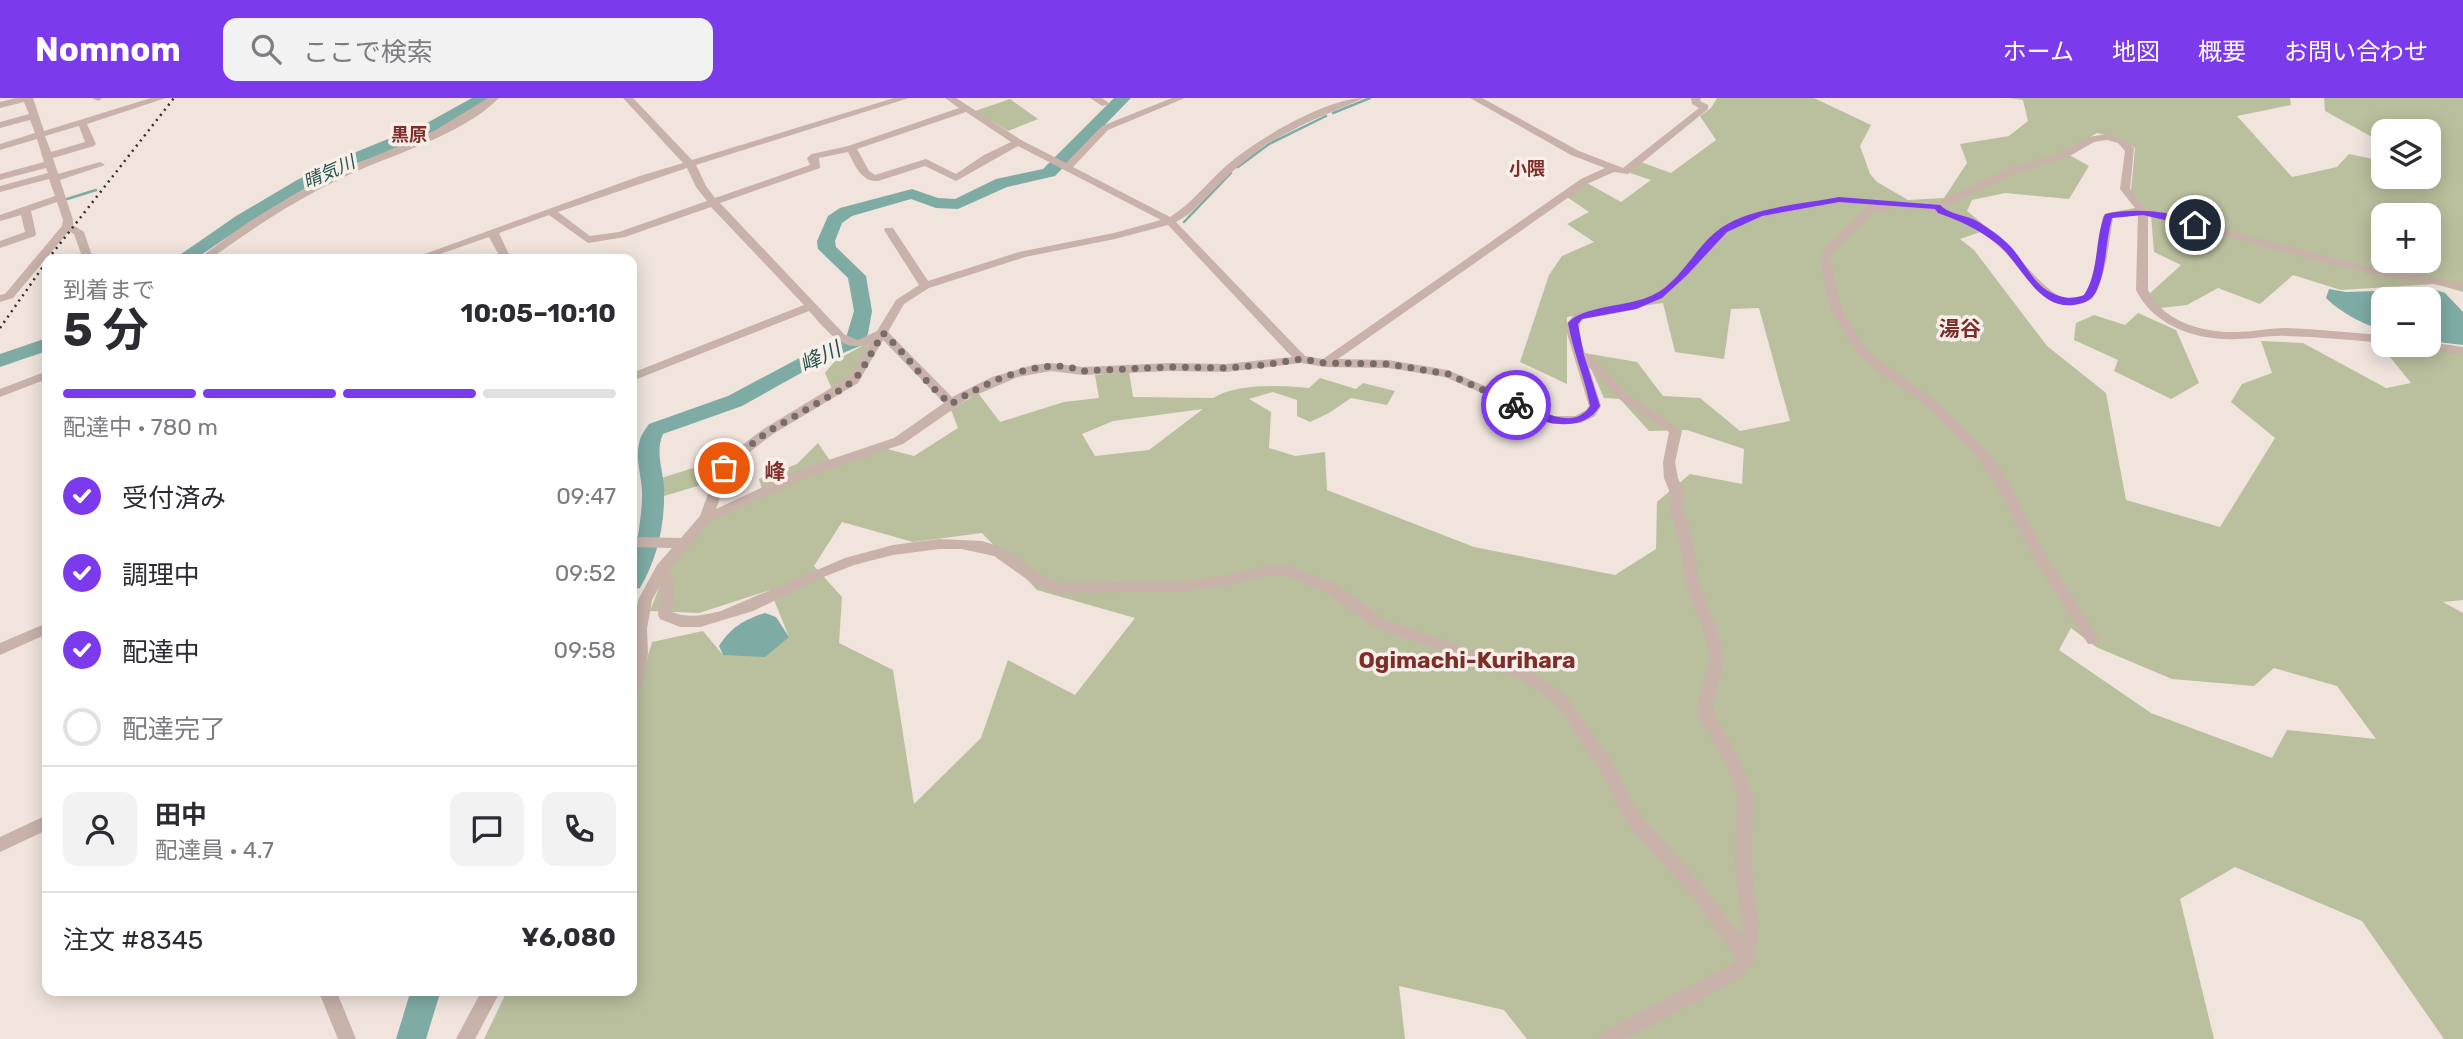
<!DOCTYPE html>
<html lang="ja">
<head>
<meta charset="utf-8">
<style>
	:root { --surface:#fff; --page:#f2f2f3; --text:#2b2b33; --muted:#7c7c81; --line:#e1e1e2; --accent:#7c3aed }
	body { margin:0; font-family:Rubik,"Noto Sans JP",sans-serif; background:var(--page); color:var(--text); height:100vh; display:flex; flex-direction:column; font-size:26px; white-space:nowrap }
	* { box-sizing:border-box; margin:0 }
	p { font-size:23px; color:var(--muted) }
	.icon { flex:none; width:38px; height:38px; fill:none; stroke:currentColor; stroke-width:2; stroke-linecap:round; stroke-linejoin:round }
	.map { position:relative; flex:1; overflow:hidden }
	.details { position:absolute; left:42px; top:156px; width:595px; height:742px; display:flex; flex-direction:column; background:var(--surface); border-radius:14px; box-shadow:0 4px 18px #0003 }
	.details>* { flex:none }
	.tools { position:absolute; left:2371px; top:21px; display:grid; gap:14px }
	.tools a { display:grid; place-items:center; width:70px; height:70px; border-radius:14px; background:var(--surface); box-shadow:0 4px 18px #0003; font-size:35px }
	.pin { position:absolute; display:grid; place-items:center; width:60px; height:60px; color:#fff; margin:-30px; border:4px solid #fff; border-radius:50%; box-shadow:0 2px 7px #0007 }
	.courier { position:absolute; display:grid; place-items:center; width:70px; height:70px; margin:-35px; border:5px solid #7c3aed; border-radius:50%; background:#fff; color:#222; box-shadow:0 2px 9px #0007 }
	.headline em { font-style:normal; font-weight:700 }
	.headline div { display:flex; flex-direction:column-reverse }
	.headline { display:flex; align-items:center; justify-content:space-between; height:119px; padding:0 21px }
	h1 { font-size:46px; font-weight:700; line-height:52px }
	.bar { display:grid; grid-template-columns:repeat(4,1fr); gap:10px 7px; align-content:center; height:84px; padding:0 21px }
	.bar i { height:9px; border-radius:5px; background:var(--line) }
	.bar .on { background:var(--accent) }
	.bar p { grid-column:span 4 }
	.line { display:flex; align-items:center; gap:18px; padding:0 21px; border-top:2px solid var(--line) }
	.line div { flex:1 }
	.round { display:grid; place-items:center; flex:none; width:74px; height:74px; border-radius:14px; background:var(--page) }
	ol { padding:0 21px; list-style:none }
	li { display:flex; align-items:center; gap:21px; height:77px }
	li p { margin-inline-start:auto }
	li .icon { padding:7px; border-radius:50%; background:var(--accent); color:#fff; stroke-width:4 }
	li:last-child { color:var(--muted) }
	li i { width:38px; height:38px; border:4px solid var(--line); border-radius:50% }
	header { display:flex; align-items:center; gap:42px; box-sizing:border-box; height:98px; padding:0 35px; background:var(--accent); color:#fff }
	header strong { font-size:33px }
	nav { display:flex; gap:38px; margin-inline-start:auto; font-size:24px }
	.search { width:490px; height:63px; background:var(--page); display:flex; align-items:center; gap:18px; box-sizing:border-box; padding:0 24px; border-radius:14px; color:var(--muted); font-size:26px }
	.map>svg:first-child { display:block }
	.green { fill:#babf9e; fill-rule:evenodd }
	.water { fill:#7eaca5 }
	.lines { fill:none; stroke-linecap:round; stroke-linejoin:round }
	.stream { stroke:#7eaca5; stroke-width:2.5 }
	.river { fill:#7eaca5; fill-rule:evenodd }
	.street { fill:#c8b2aa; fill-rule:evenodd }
	.rail { stroke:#362b29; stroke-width:2.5; stroke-dasharray:2 4.5; stroke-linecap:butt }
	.route { fill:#7c3aed }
	.done { stroke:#776c68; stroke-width:7; stroke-dasharray:0 12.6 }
	.labels { text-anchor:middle; stroke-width:7; stroke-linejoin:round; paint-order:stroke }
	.far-neighbourhood-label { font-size:18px; font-weight:bold; fill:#7f2d28; stroke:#f8efea }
	.far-water-label { font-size:18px; font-style:italic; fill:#22544e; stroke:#f8efea }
	.neighbourhood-label { font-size:21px; font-weight:bold; fill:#7f2d28; stroke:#f8efea }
	.water-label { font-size:21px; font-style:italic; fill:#22544e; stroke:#f8efea }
	.quarter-label { font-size:23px; font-weight:bold; fill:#7f2d28; stroke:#f8efea }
</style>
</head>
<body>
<header>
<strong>Nomnom</strong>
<div class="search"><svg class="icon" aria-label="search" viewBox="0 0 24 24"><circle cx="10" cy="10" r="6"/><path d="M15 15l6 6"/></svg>ここで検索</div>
<nav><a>ホーム</a><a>地図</a><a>概要</a><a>お問い合わせ</a></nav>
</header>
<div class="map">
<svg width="2463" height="941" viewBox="0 0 2463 941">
	<rect width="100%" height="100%" fill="#f0e4dd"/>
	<!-- green -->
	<g class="green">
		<path d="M1717,0H1814L1871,27L1860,48L1870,76L1877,84L1908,102L1944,100L1967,65L1960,46L2009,38L2028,23L2023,2L2008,0H2290L2291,7L2237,18L2292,79L2337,69L2349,56L2383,63L2384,79H2429V33H2384L2383,45L2325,13L2324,0H2463V194L2435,186L2341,192L2293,177L2260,206L2218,190L2187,207L2160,210L2147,198L2181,167L2154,154L2151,117L2131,93L2135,50L2120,40L2097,35L2064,54L2089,68L2069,101L2005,95L1972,102L1967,113L1989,131L1960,141L1974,152L2047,248L2106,295L2126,402L2220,429L2275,340L2231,304L2242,286L2272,275L2261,243L2303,245L2386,290L2411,285L2381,248L2429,247L2463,252V502L2443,504L2463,515V941H2444L2362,823L2235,769L2180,801L2214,941H1527L1504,912L1399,888L1405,941H484L507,893L632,892V612L652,544L703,533L723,557L789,539L770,492L699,515L650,513L668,466L711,421L763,396L759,381L797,366L818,345L833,367L887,351L914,358L958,330L951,312L978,295L1000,324L1064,304L1099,300L1095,277L1129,274L1133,299L1213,300C1236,285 1282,287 1309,290L1320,280L1356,291L1363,285L1395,293L1387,307L1351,300L1329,315L1310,324L1297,318V302L1273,294L1249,301L1271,314L1269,350L1295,358L1325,354L1327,392L1474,449L1615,477L1656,451L1657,404L1690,376L1742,386L1744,351L1687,332L1649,333L1620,301L1604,300L1584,255L1637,264L1663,298L1700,300L1740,333L1790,323L1759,210L1731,211L1724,261L1675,254L1663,205L1567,219V286L1520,264L1549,177L1562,158L1594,144L1567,126L1589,114L1567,99L1587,85L1621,104L1651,82L1630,75L1638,63L1671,75L1716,42L1700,18L1711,10ZM2384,117H2429V163H2384ZM1203,311L1149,352L1095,358L1082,336L1113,323ZM842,424L913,444L982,435L1037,492L1135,520L1075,597L1008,562L981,640L914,706L893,572L839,545L842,499L814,468ZM2071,530L2096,549L2172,581L2254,588L2274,570L2337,588L2376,641L2287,632L2272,660L2151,615L2059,552Z"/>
		<path d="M1010,1L1038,21L1008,33L975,13Z"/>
		<path d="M2138,215L2176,232L2199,285L2171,301L2114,273L2118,262L2074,242L2076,225L2094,217L2125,227Z"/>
		<path d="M871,243L851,278L832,291L825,275L835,263Z"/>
		<path d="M716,363L708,385L657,400L658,381Z"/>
	</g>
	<!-- water -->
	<g class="water">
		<path d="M2329,191L2346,194L2433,191L2445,195L2463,214V247L2429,243V201H2384L2383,232C2364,227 2340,214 2326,200Z"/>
		<path d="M765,515L776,519L789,539L765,559L723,557L719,548C731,529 744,522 765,515Z"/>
	</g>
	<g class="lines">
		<!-- stream -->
		<g class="stream">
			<path d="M1333,15L1370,0"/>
			<path d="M1238,69L1269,46L1326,18"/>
			<path d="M67,101L96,92"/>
			<path d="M1184,124L1231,75"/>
		</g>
		<!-- river -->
		<g class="river">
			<path d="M472,0H490C464,31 371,57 331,77C283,101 239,131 195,161H174L236,118L297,82L339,61L427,25Z"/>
			<path d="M1114,0H1131L1055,78L1007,89L958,111L936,110L911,101L852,118L842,125L835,143L836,149L866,178L872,213L868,236L860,248L819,265L742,308L663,336C655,354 663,371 664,390C665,426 658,459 640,490L632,492C632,461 641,432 642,400C643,382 635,363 639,346C640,338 645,332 649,326L728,298L805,257L846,240L854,213L848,180L818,151L817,143L828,118L840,110L912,91L938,100L955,101L996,81L1043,71Z"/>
			<path d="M47,240V253L0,269V256Z"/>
			<path d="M411,892H441L426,941H396Z"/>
		</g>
		<!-- street -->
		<g class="street">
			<path d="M16,0H33L44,33L151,0H166L87,26L96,46L94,48L53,60L58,76L100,64L105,67L60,82L73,122V127L84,134L93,161H83L74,136L69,133L13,200L0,204V197L5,196L62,128L63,122L57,104L31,113L36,136L35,138L0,150V143L25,134L21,117L0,123V117L55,98L49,81L0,94V88L48,75L46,70L0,82V76L44,64L37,41L0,52V46L35,35L30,22L0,30V24L29,16L24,4L0,10V4ZM79,28L85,44L51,54L45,38Z"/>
			<path d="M92,0H103L98,3Z"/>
			<path d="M488,0H499C460,39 391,56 342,80C295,102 252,131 210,161H198L247,125L297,95L352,68L434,33Z"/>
			<path d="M623,0H633L692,62L894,0H909L696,67L706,88L715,100L810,67L807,60L812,56L848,48L959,10L945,0H956L1021,42L1066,65L1102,28L1172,0H1185L1108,32L1073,69L1170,119C1191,106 1207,85 1226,68C1254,43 1326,0 1364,0L1306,25L1266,46L1234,72L1189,116L1176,124L1305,258L1323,261L1581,81L1605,70L1571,57L1470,0H1482L1579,53L1623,70L1699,10L1692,6L1691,0H1701L1700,3L1708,7V11L1628,76L1614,74L1589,85L1338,261L1388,262L1448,272L1554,318H1575L1586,312L1589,308L1566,232L1567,225L1575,216L1630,206L1655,196L1680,174L1720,130L1745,117L1839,99L1935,106L2007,71L2060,55L2088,39L2107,36L2124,41L2134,50L2130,91L2146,111L2367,169L2463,185V191L2366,175L2148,118V192C2163,224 2203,235 2236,234C2253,234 2269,230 2285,230C2318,231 2351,235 2384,237V245C2351,242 2319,239 2286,238C2270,237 2254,241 2237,241C2199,243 2154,229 2136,192L2138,117L2113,120C2108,148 2107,177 2092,201C2049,223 2028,180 2005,154C1995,144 1983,135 1970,128C1946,113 1919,111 1891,109V112L1874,114L1832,155L1830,160L1842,211L1863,246L1870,255L1933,301L1985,351L2003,375L2048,460L2100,542L2098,546H2088L2037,466L1992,380L1975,357L1925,307L1862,261L1854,251L1830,211L1820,160L1822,154L1867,109L1874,108L1839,105L1752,122L1728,134L1688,178L1663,200L1637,211L1583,221C1574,231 1581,244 1585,255L1595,261L1627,295L1682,333L1675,364L1678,380L1683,392L1684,413L1694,446L1699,486L1716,528L1724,560L1713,609L1715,618L1742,667L1753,697L1751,766L1759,828L1755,860L1744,878L1626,941H1599L1601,935L1732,866L1736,860L1691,797L1636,736L1619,713L1603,677L1559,610L1545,597L1518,580L1374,529L1325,494L1288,478H1266L1228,487L1186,493L1057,495L1035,487L994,458L962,451H939L893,457L854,467L821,480L753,513L700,529H680L660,521L658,517L661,486L652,502L647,531L648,556L640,594L637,598L632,600L633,531L638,502L657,467L672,450L632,449V439L681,440L700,418L717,371L727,358L765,330L849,279L870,245C844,258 825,230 809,213L632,283V275L804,207L711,109L625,139L588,145L549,117L499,135L511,161H501L489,139L426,161H411L640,78L683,65ZM966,14L1011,44L984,57L956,76L926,61L875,77L869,73L857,51ZM2107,42L2118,45L2125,53L2120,91L2135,110L2108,115L2103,118C2099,135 2095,185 2084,197C2059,221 2013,148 1997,136C1989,130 1979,123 1969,119C1961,116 1952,114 1944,110L2015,75L2068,59L2094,44ZM1018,48L1161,122L1114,135L1019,154L928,183L893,130H885L884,132L919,187L896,202L877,233L858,242L845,237L720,105L820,70L819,60L848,54C855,67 861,84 878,83L925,68L956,83ZM687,70L696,89L707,103L619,134L590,138L558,114ZM1168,127L1292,259L1226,266L1169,265L1083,269L1051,265L1033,267L992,279L952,299L888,234L904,206L929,190L1025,159L1115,141ZM883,242L944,305L894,340L799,372L716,411L730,372L737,364L773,336L858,285ZM1301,265L1325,269L1388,270L1445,279L1552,326L1581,325L1595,318L1601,308L1589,269L1619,301L1669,334L1663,364L1664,380L1669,392L1670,413L1680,446L1685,486L1702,528L1710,560L1697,609L1699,619L1727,668L1737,697L1735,766L1741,828L1740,837L1703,787L1648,726L1631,703L1615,668L1569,602L1555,589L1528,572L1384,521L1335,486L1289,468H1266L1228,477L1186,483L1057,485L1045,479L1004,450L982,443L939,441L893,447L845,460L721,513C704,517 689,521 672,514L675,485L669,472L711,423L809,378L903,346L969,300L1018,279L1051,273L1083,277L1169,273L1226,274Z"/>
			<path d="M1090,0H1102L1110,6L1102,8Z"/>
			<path d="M2429,244L2463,249V257L2424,251L2418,247H2429Z"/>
			<path d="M47,273V281L0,299V291Z"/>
			<path d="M47,525V536L0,557V545Z"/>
			<path d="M47,717V732L0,754V739Z"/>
			<path d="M318,892H336L356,941H338Z"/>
			<path d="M482,892H501L475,941H456Z"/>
		</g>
		<!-- rail -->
		<g class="rail">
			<path d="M48,161L174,0"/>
			<path d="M0,230L47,163"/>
		</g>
	</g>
	<!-- route -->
	<path class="route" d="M1839,99L1940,107C1949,116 1964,117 1975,122C1985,128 1997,136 2006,144C2022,158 2030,182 2048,193C2061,200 2071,202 2084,197C2100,172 2094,142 2105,116C2134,110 2174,112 2200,127L2195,129L2143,117L2112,120C2105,144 2107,171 2096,194C2092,201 2087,204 2079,206C2037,216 2022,164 1996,145C1978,131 1960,123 1938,115L1935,111L1839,104L1762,118L1727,134L1687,177L1662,200L1636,211L1582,221L1578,226L1584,257L1600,308C1582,339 1533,325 1510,307L1516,303C1537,310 1573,335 1590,308C1585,280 1573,254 1568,225C1583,207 1629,209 1653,197C1682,183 1695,148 1721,130C1751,109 1804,106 1839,99Z"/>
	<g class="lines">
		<!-- done -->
		<path class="done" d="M724,370L732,361L769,333L847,288L860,275L883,235C907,256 925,286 951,306C986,284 1042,257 1083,273L1169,269L1226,270L1264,267L1301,261L1325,265L1388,266L1448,276L1516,307"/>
	</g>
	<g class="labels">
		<!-- far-neighbourhood labels -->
		<g class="far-neighbourhood-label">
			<text x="409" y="43">黒原</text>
			<text x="1527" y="77">小隈</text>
		</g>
		<!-- far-water labels -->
		<g class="far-water-label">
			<text transform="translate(329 74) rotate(-24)" y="6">晴気川</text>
		</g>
		<!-- neighbourhood labels -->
		<g class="neighbourhood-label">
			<text x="1960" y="238">湯谷</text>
			<text x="775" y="381">峰</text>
		</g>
		<!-- water labels -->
		<g class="water-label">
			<text transform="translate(820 259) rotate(-25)" y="7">峰川</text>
		</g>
		<!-- quarter labels -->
		<g class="quarter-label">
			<text x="1467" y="570">Ogimachi-Kurihara</text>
		</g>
	</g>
</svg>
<div class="tools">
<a><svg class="icon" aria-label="layers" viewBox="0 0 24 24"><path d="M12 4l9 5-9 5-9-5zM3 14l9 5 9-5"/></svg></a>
<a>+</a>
<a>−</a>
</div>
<div class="pin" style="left:724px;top:370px;background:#ea580c"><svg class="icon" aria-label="bag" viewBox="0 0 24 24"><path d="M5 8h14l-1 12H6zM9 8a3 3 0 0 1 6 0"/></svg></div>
<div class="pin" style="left:2195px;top:127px;background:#1f2937"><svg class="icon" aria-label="home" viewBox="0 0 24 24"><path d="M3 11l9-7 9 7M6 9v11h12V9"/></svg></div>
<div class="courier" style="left:1516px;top:307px"><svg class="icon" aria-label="bike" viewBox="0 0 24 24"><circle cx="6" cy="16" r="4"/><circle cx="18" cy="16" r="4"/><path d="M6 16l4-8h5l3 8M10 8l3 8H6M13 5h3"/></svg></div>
<section class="details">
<div class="headline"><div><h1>5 分</h1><p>到着まで</p></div><em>10:05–10:10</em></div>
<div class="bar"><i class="on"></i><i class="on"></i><i class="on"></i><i></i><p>配達中 · 780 m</p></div>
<ol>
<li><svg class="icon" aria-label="check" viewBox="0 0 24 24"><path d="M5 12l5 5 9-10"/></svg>受付済み<p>09:47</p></li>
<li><svg class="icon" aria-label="check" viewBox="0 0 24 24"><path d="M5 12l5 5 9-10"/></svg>調理中<p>09:52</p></li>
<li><svg class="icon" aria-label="check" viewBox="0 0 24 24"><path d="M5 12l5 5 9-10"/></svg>配達中<p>09:58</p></li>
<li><i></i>配達完了</li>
</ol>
<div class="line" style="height:126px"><a class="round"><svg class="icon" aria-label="person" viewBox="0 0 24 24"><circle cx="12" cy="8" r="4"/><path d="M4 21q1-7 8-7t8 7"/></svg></a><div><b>田中</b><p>配達員 · 4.7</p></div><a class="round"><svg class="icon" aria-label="chat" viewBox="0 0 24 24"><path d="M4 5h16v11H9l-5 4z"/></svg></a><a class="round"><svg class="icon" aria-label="phone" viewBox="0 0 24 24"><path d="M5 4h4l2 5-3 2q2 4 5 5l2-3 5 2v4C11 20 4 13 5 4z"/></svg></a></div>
<div class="line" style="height:91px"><div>注文 #8345</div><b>¥6,080</b></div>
</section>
</div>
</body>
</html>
